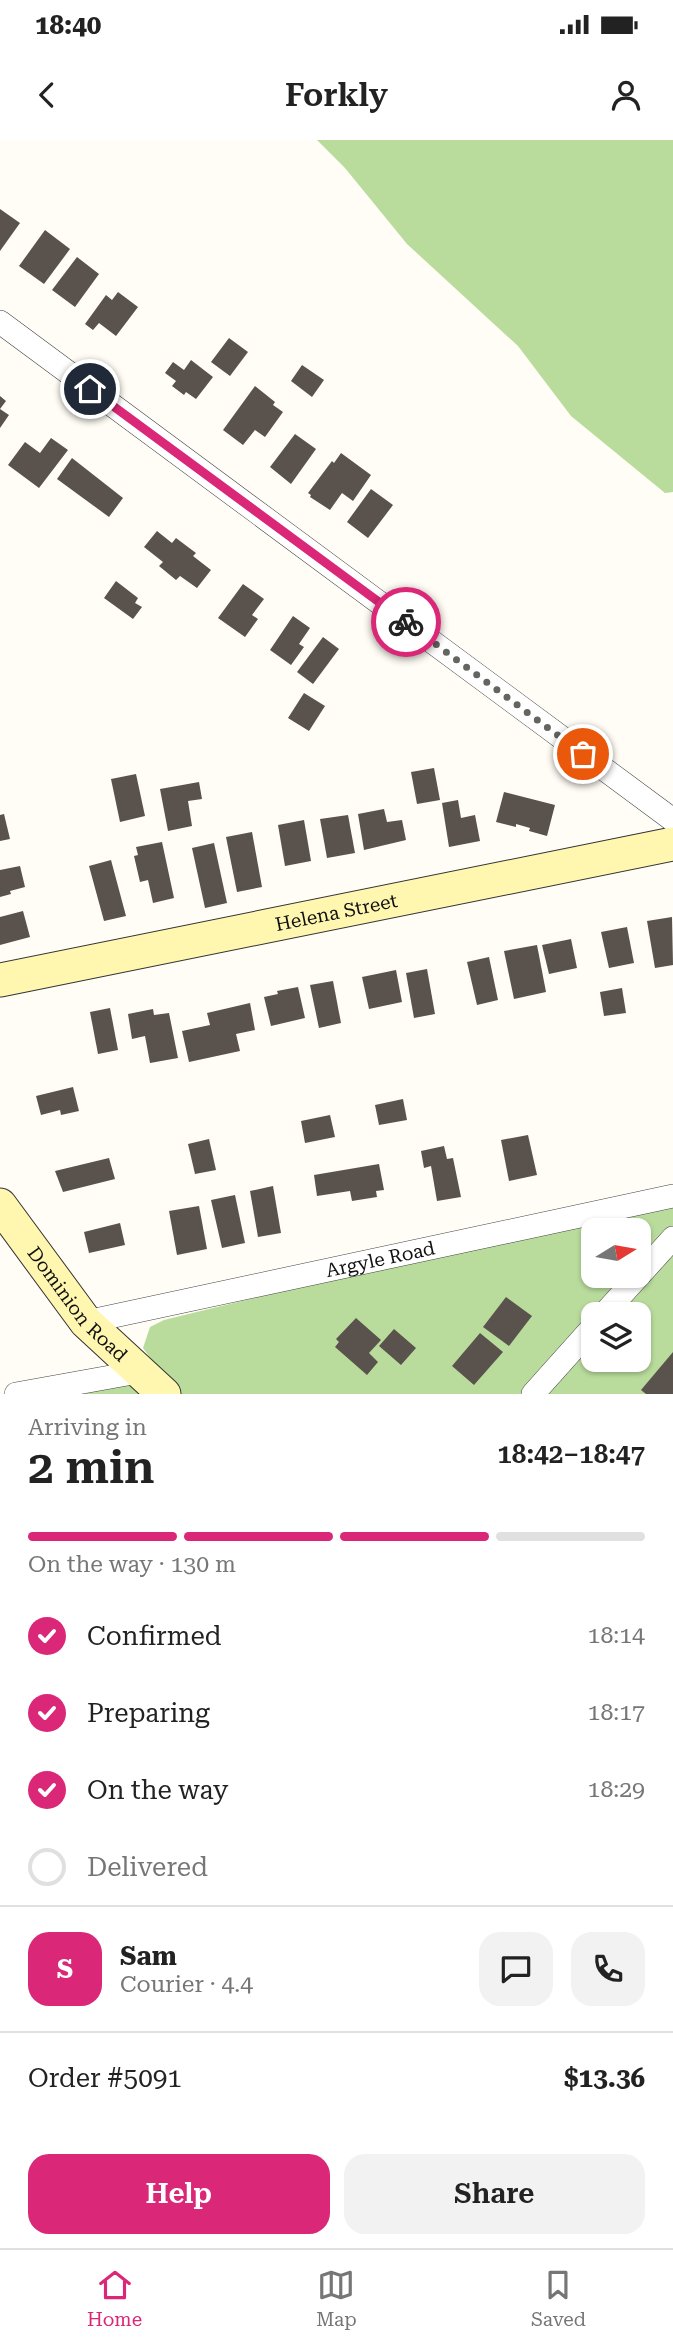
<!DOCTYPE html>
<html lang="en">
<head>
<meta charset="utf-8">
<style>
	:root { --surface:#fff; --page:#f2f2f2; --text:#222; --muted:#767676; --line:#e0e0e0; --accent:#db2777 }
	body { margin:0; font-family:"Roboto Serif",serif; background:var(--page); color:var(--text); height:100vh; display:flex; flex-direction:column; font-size:26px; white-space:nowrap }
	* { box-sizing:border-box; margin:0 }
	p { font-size:23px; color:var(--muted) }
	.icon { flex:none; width:38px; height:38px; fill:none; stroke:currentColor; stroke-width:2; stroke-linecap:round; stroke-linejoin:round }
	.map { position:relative; height:1254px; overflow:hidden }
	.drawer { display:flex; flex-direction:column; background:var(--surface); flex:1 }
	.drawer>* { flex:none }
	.needle { width:46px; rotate:79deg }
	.controls { position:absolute; left:581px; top:1078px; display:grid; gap:14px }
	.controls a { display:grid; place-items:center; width:70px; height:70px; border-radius:14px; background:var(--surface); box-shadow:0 2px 5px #0004; font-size:35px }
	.pin { position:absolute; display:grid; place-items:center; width:60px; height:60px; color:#fff; margin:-30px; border:4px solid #fff; border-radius:50%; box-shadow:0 2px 7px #0007 }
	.courier { position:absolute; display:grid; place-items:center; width:70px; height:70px; margin:-35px; border:5px solid #db2777; border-radius:50%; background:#fff; color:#222; box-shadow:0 2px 9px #0007 }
	.headline em { font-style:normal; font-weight:600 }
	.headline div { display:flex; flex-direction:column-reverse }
	.headline { display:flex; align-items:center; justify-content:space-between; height:119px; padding:0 28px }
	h1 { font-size:46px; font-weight:600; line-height:52px }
	.bar { display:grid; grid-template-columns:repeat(4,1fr); gap:10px 7px; align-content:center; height:84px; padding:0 28px }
	.bar i { height:9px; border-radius:5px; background:var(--line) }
	.bar .on { background:var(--accent) }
	.bar p { grid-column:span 4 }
	.line { display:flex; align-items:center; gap:18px; padding:0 28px; border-top:2px solid var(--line) }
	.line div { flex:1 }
	.round { display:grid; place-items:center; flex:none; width:74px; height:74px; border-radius:21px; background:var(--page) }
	ol { padding:0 28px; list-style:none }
	li { display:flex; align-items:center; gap:21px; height:77px }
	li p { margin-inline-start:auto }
	li .icon { padding:7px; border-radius:50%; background:var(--accent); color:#fff; stroke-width:4 }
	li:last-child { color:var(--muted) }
	li i { width:38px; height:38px; border:4px solid var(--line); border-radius:50% }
	.action { display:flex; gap:14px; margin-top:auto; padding:14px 28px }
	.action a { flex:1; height:80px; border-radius:21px; background:var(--accent); color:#fff; font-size:28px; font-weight:600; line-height:80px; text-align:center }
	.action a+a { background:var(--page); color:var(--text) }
	.status { display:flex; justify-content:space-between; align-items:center; height:49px; padding:0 35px; background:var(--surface); direction:ltr }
	.status svg { height:19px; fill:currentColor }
	header { display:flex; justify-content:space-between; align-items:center; height:91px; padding:0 28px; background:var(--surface); font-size:32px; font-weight:600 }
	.dock { display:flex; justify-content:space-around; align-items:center; height:98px; border-top:2px solid var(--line); background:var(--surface); font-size:19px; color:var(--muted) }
	.dock a { display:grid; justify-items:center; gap:4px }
	.dock .on { color:var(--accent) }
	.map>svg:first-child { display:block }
	.forest { fill:#b9dc9c; fill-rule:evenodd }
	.building { fill:#5a524d }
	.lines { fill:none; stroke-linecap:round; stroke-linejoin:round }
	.street-casing { stroke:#444; stroke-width:24 }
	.secondary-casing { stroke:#333; stroke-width:35 }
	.street { stroke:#fff; stroke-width:23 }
	.secondary { stroke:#fff6b0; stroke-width:33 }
	.done { stroke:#646461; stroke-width:7; stroke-dasharray:0 12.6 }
	.route { stroke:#db2777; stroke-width:9 }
	.labels { text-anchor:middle; stroke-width:7; stroke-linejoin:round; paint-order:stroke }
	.street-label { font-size:19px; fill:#111; stroke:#fff }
</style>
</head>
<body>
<div class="status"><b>18:40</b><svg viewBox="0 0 49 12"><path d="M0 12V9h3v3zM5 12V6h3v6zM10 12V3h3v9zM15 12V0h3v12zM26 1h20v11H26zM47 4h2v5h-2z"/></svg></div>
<header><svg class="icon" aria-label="back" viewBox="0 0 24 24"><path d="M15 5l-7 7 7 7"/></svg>Forkly<svg class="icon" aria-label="person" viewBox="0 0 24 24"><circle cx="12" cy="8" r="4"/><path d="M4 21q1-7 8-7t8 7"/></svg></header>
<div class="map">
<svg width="673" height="1254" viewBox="0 0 673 1254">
	<rect width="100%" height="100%" fill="#fffdf5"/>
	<!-- forest -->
	<g class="forest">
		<path d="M317,0H673V352L665,353L571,276L518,206L407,104L345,28Z"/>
		<path d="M673,1055V1254H81L162,1234L143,1208L150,1187L164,1180ZM593,1090H639V1136H593ZM593,1174H639V1220H593Z"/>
	</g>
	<!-- building -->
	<g class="building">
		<path d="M0,69L20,83L0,111Z"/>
		<path d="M45,90L70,109L44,144L19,126Z"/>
		<path d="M77,117L99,134L75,167L52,150Z"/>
		<path d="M118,152L138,167L116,196L99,183L93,190L85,184L106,155L112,160Z"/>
		<path d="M229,198L248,212L230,236L211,222Z"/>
		<path d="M191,220L213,237L196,259L186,252L184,255L172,246L176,241L165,233L173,222L184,230Z"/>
		<path d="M302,225L324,240L312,257L291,241Z"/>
		<path d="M255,246L275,262L273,265L283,272L265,297L255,290L243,305L223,290Z"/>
		<path d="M0,256L6,261L0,269L9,275L0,288Z"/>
		<path d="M295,294L316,309L291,344L270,327Z"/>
		<path d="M51,298L68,310L39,348L8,325L25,302L40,313Z"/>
		<path d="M341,313L371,335L353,361L342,353L330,370L310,357L311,355L308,353L332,321L334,323Z"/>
		<path d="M72,318L123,358L109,377L57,339Z"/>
		<path d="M371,349L393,365L368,398L347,382Z"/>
		<path d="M157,391L172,403L176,398L196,413L193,416L211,430L197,448L180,436L176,440L159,426L163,422L144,407Z"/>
		<path d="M116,441L138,458L135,463L142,467L133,479L104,458Z"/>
		<path d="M243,444L264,459L252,475L258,479L245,497L218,478Z"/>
		<path d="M293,476L310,488L299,504L304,507L291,525L270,510Z"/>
		<path d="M323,497L339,509L313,544L297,532Z"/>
		<path d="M304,553L325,566L309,591L288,578Z"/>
		<path d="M434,628L440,660L417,664L411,632Z"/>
		<path d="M136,634L145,676L120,682L111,639Z"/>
		<path d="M199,642L202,659L188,661L192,686L168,691L160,649Z"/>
		<path d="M504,652L555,665L547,696L529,691L530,688L516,684V687L496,682Z"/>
		<path d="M458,660L461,678L475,675L480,701L449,707L442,663Z"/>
		<path d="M384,669L387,682L402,680L406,700L364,710L358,674Z"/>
		<path d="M4,674L10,699L0,701V675Z"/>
		<path d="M348,675L355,713L327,718L320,679Z"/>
		<path d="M304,680L311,721L285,726L278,685Z"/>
		<path d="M252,692L262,747L237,752L226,697Z"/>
		<path d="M162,702L174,758L153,763L148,740L140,742L134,716L138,715L136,707Z"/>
		<path d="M214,703L227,763L205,768L192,708Z"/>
		<path d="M111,720L126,776L104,781L89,726Z"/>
		<path d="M20,726L25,747L10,751L11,754L0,757V730Z"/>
		<path d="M23,771L30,797L0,805V777Z"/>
		<path d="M672,777L673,825L655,828L647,781Z"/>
		<path d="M627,787L634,823L609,828L601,792Z"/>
		<path d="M571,799L577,828L549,834L542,805Z"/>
		<path d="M537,805L546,852L514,859L504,811Z"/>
		<path d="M489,817L498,860L477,865L467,822Z"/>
		<path d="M427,829L435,874L414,878L406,833Z"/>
		<path d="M396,830L402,862L369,869L362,837Z"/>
		<path d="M333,841L341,883L319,888L310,845Z"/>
		<path d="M298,847L305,878L271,886L264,857L278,854L277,851Z"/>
		<path d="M622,848L626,873L604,876L600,852Z"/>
		<path d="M250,863L255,890L236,894L240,911L189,922L182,891L210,885L207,873Z"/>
		<path d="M110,868L118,910L98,914L90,872Z"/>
		<path d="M153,869L154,875L169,873L178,918L150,923L145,896L132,899L128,874Z"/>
		<path d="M73,947L79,971L61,975L60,970L41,975L36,956Z"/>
		<path d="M403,959L407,980L379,985L375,965Z"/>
		<path d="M330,975L335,997L305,1003L301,981Z"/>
		<path d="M528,995L537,1035L509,1041L501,1000Z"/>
		<path d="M209,999L216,1030L195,1034L188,1004Z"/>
		<path d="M444,1006L447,1019L453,1018L461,1057L437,1061L431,1026L424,1028L421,1011Z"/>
		<path d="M109,1018L115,1039L63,1052L55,1031Z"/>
		<path d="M379,1024L384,1050L376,1051L377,1057L352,1061L350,1051L317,1056L314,1035Z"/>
		<path d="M273,1046L281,1093L258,1097L250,1051Z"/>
		<path d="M235,1055L245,1103L222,1108L211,1060Z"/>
		<path d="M199,1066L207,1109L177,1115L169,1071Z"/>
		<path d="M120,1083L125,1105L89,1113L84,1092Z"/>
		<path d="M506,1157L532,1176L509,1206L483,1187Z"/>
		<path d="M356,1178L381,1200L369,1213L378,1222L367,1235L335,1207L339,1202L336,1199Z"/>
		<path d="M394,1189L416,1208L401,1225L379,1206Z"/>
		<path d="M480,1193L503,1212L474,1245L452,1226Z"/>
		<path d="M673,1212V1254H646L641,1250Z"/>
	</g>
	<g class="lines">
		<defs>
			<g id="street">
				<path d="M0,182L673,680"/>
				<path d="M604,1174L673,1098"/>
				<path id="s1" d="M86,1182L673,1056"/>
				<path d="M16,1254L138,1232"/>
				<path d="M533,1254L593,1187"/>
			</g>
			<g id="secondary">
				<path id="s2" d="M0,840L673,704"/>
				<path id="s3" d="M0,1065L86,1182L164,1254"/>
			</g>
		</defs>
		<!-- street casing -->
		<use href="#street" class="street-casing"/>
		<!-- secondary casing -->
		<use href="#secondary" class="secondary-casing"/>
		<!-- street -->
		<use href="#street" class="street"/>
		<!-- secondary -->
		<use href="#secondary" class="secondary"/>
	</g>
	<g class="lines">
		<!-- done -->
		<path class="done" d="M406,482L583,614"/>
		<!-- route -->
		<path class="route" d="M90,249L406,482"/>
	</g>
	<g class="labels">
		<!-- street labels -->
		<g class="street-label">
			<text dy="7" stroke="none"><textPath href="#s2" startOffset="343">Helena Street</textPath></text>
			<text dy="7" stroke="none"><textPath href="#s1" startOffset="301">Argyle Road</textPath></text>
			<text dy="7" stroke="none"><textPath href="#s3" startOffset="126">Dominion Road</textPath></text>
		</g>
	</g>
</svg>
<div class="controls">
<a><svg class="needle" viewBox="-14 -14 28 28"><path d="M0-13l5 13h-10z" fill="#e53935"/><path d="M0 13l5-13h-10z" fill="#767676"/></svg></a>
<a><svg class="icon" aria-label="layers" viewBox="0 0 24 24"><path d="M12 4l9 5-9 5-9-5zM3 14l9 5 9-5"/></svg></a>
</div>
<div class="pin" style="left:583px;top:614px;background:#ea580c"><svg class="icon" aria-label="bag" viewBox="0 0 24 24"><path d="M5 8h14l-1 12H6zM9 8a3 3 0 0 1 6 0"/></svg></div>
<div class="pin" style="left:90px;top:249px;background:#1f2937"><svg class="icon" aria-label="home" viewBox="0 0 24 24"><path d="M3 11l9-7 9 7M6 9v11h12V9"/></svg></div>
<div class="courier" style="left:406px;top:482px"><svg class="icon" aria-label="bike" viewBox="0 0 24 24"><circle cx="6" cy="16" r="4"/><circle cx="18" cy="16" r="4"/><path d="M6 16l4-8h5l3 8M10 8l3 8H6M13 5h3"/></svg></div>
</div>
<section class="drawer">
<div class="headline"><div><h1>2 min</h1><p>Arriving in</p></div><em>18:42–18:47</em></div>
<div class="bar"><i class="on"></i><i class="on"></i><i class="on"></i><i></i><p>On the way · 130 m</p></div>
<ol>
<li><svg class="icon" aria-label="check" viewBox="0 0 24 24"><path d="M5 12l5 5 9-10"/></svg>Confirmed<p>18:14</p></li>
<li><svg class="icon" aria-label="check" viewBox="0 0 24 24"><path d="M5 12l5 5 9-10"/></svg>Preparing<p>18:17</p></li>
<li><svg class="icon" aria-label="check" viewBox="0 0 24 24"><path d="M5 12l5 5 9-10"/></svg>On the way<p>18:29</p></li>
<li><i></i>Delivered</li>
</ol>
<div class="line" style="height:126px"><b class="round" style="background:var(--accent);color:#fff">S</b><div><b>Sam</b><p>Courier · 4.4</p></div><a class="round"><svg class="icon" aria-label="chat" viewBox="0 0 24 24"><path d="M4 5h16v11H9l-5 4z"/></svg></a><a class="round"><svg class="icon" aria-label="phone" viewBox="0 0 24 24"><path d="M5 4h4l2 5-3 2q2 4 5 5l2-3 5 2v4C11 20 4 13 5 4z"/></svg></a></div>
<div class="line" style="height:91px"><div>Order #5091</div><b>$13.36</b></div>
<div class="action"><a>Help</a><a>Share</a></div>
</section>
<nav class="dock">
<a class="on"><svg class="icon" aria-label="home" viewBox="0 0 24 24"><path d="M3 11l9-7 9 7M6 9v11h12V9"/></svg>Home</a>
<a><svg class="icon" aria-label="map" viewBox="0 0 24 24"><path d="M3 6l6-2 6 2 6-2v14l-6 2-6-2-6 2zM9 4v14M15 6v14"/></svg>Map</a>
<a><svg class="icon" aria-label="saved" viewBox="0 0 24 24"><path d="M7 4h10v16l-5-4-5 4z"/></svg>Saved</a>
</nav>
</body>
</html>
